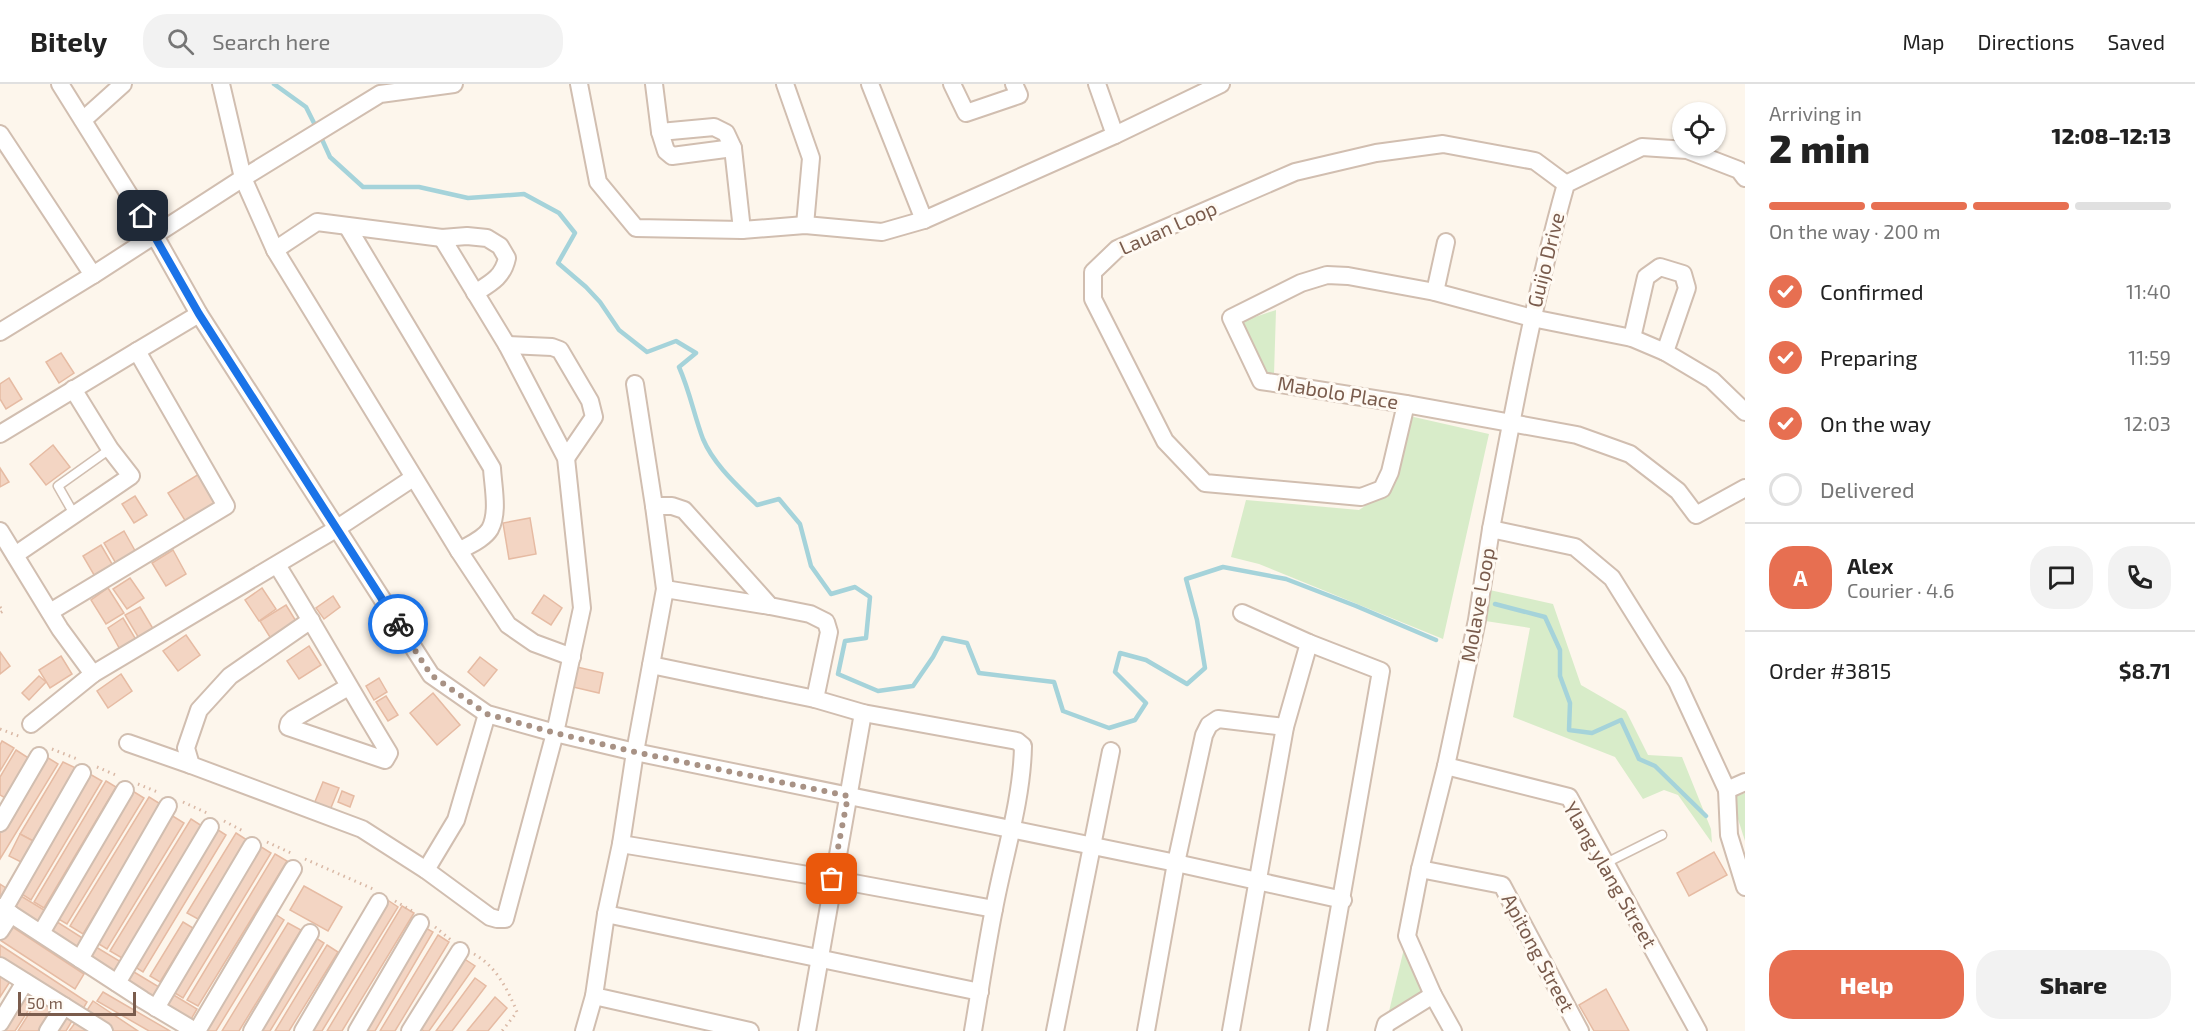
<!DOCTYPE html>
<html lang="en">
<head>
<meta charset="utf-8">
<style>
	:root { --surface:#fff; --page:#f2f2f2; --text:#222; --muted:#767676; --line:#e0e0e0; --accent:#e76f51 }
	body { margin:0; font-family:"Exo 2",sans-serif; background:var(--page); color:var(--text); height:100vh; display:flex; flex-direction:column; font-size:22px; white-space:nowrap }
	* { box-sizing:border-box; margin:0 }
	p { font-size:20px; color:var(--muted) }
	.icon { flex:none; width:33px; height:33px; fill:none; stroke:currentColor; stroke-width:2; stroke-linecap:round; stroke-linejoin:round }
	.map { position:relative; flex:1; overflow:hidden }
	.side { display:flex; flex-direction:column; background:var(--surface); width:450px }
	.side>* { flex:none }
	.controls { position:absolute; left:1672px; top:18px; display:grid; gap:12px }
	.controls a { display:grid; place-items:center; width:54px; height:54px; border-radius:50%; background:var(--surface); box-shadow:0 2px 4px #0004; font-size:30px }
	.scale { position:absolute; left:18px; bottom:15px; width:118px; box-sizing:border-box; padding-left:6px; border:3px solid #7a5c4d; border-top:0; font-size:16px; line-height:21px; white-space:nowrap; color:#7a5c4d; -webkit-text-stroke:4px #fffaf3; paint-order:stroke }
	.pin { position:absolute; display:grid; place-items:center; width:51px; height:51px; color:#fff; margin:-26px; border-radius:12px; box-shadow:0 3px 9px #0006 }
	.courier { position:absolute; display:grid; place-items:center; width:60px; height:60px; margin:-30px; border:4px solid #1a73e8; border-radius:50%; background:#fff; color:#222; box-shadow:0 2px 8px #0007 }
	.summary em { font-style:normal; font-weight:800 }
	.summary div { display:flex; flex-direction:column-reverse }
	.summary { display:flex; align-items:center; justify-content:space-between; height:102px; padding:0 24px }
	h1 { font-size:39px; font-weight:800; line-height:45px }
	.bar { display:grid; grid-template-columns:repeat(4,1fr); gap:9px 6px; align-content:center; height:72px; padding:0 24px }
	.bar i { height:8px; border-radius:4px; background:var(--line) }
	.bar .selected { background:var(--accent) }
	.bar p { grid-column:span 4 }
	.line { display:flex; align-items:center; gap:15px; padding:0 24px; border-top:2px solid var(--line) }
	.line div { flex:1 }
	.round { display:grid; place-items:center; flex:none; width:63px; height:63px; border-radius:24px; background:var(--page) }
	ol { padding:0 24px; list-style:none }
	li { display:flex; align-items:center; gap:18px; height:66px }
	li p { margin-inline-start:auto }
	li .icon { padding:6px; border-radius:50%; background:var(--accent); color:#fff; stroke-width:4 }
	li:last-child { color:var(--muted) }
	li i { width:33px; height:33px; border:3px solid var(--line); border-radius:50% }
	.primary-button { display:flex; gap:12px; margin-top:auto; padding:12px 24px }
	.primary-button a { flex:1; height:69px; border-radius:24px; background:var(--accent); color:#fff; font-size:24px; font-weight:800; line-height:69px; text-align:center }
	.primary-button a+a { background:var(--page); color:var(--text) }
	header { display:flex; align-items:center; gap:36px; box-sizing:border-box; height:84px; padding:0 30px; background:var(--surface); border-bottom:2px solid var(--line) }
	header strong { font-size:28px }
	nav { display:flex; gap:33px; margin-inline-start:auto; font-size:21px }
	.search { width:420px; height:54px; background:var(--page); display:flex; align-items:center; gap:15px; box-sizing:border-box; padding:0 21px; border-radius:24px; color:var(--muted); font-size:22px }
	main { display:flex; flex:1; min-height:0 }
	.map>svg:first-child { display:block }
	.green { fill:#d8ecc9 }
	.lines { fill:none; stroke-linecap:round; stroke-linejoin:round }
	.stream { stroke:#a5d3da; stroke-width:4.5 }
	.building { fill:#f3d5c3; stroke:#e6bba3; stroke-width:1.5 }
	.service-casing { stroke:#d1beb0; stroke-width:11 }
	.minor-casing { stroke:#d1beb0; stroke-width:20 }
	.path { stroke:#d9b8a5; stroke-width:3; stroke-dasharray:1.5 4.5; stroke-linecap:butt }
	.service { stroke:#fff; stroke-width:8 }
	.minor { stroke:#fff; stroke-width:16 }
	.done { stroke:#a89285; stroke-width:6; stroke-dasharray:0 10.8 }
	.route { stroke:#1a73e8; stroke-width:8 }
	.labels { text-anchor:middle; stroke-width:6; stroke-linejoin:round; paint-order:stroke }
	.street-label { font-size:20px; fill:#7a5c4d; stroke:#fffaf3 }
</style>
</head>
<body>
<header>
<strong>Bitely</strong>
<div class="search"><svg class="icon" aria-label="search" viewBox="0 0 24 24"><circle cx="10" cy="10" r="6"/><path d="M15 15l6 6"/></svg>Search here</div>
<nav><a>Map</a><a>Directions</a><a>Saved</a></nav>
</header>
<main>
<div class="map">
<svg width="1745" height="947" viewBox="0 0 1745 947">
	<rect width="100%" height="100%" fill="#fdf6ec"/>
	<!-- green -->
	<g class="green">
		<path d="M1276,226L1274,291H1263L1243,237Z"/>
		<path d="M1405,331L1489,350L1443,555L1259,480L1231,473L1246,416L1359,426L1386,408Z"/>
		<path d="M1485,505L1553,520L1581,601L1626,627L1648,671L1682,673L1711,745L1712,759L1678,711L1664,706L1643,715L1615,673L1513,633L1530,544L1479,536Z"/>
		<path d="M1745,709V757L1738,735L1735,713Z"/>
		<path d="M1407,852L1433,911L1386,940Z"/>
	</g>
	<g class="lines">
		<!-- stream -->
		<g class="stream">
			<path d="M274,0L306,23L316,43"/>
			<path d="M320,51L330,73L363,103H419L468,114L524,110L559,129L575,149L558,179L586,203L600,218L619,246L647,268L676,257L696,269L679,283C690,308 694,331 703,355C714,381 738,402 757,421L779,415L800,440L811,482L831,510L855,503L870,513L866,554L845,557L838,590L878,607L913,602L933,573L943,554L967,559L979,589L1054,598L1063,627L1109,644L1135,636L1146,619L1115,588L1120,569L1146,576L1187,600L1205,584L1197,536L1186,495L1223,483L1286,495L1356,522L1436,556"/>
			<path d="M1495,520L1545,533L1560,566V592L1570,619L1569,646L1592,649L1621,636L1639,675L1655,682L1706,732"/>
		</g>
	</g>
	<!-- building -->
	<g class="building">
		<path d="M61,269L74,289L59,299L46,278Z"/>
		<path d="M9,294L22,315L6,325L0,315V300Z"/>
		<path d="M53,361L70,383L46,401L30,380Z"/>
		<path d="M0,384L9,398L0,403Z"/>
		<path d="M199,390L216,420L186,438L168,409Z"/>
		<path d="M135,412L147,431L134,439L122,420Z"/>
		<path d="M530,434L536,470L509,475L503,439Z"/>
		<path d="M124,447L138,472L118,483L104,459Z"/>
		<path d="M101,461L115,485L97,496L83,472Z"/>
		<path d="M173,466L186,490L166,502L152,479Z"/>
		<path d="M130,494L144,514L127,525L113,505Z"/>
		<path d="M108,504L124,529L106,540L91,516Z"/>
		<path d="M262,504L276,525L259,537L245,516Z"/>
		<path d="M544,511L562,524L551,541L532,529Z"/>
		<path d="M333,512L340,523L324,535L316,524Z"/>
		<path d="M286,521L299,542L273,558L260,537Z"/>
		<path d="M140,523L155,548L140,556L125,531Z"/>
		<path d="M123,534L138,559L122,569L108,544Z"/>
		<path d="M186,551L200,571L178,587L163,567Z"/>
		<path d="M309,562L321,581L299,595L287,577Z"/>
		<path d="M0,568L10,582L0,590Z"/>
		<path d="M61,572L72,590L50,604L39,586Z"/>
		<path d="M480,573L497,586L484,602L468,588Z"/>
		<path d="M577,583L603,589L599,609L573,603Z"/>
		<path d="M121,590L132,607L108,624L97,607Z"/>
		<path d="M39,592L46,598L29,616L22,609Z"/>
		<path d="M379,594L387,608L374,616L366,602Z"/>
		<path d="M433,609L460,641L437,661L410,629Z"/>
		<path d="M386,612L398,631L388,637L376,618Z"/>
		<path d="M2,657L14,664L0,687V661Z"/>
		<path d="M16,666L30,675L5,714L0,711V693Z"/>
		<path d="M45,672L58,680L0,775V746Z"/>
		<path d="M63,678L78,685L37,759L20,750Z"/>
		<path d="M88,689L102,697L31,816L17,807Z"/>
		<path d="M106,697L116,703L44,824L34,818Z"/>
		<path d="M323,698L339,704L328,731L312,725Z"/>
		<path d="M131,706L144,714L67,840L55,833Z"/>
		<path d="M342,707L354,712L350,723L338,718Z"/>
		<path d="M149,713L162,721L83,850L70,842Z"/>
		<path d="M171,731L184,739L107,865L94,857Z"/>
		<path d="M191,735L202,742L122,874L110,867Z"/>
		<path d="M215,744L226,751L143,888L132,881Z"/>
		<path d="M236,749L247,756L198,835L187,829Z"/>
		<path d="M20,750L37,759L25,780L9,772Z"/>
		<path d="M258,761L271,769L183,914L170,906Z"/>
		<path d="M1714,768L1727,791L1689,812L1677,789Z"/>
		<path d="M275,770L287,777L198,922L187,916Z"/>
		<path d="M0,800L6,804L0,814Z"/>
		<path d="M304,802L342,823L328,847L290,826Z"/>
		<path d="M16,809L49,829L40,842L8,822Z"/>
		<path d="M386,815L398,823L322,947H306Z"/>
		<path d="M402,822L414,829L342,947H327Z"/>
		<path d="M272,828L284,836L216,947H206Z"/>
		<path d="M51,834L84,855L77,867L44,846Z"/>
		<path d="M183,838L193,844L160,898L150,892Z"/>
		<path d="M288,839L301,846L239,947H222Z"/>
		<path d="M8,840L84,890L75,905L0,856Z"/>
		<path d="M422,842L433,848L375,947H360Z"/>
		<path d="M311,851L324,859L270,947H253Z"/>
		<path d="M438,851L449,858L395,947H380Z"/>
		<path d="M91,860L121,878L114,891L84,872Z"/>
		<path d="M0,861L87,918L80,930L0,878Z"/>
		<path d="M327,861L338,868L289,947H275Z"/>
		<path d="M463,874L475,882L429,947H424L415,941Z"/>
		<path d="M129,885L159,903L152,915L122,897Z"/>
		<path d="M0,888L11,896L0,913Z"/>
		<path d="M475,894L486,902L452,947H436Z"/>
		<path d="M26,905L37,913L15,947H0Z"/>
		<path d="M1606,905L1629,947H1594L1579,921Z"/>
		<path d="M167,907L197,925L190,937L160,918Z"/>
		<path d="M103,908L170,947H149L97,917Z"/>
		<path d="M40,912L54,921L38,947H18Z"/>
		<path d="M495,913L507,924L488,947H467Z"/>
		<path d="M93,917L138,947H108L84,931Z"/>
		<path d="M61,930L72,937L66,947H50Z"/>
		<path d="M75,939L87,947H69Z"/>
	</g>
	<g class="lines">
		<defs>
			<g id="service">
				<path d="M74,430L58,402L110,365"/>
				<path d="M1606,779L1662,751"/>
			</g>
			<g id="minor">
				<path d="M60,0L155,152L199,230L431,591L487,630L555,649L635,668L1176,779L1343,816"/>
				<path d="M221,0L243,94L275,166L459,467C469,461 484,455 490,445C499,428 493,403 492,384L347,142"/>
				<path d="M579,0L598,98L636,144L742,146L805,141L882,148L924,136L1115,51L1221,0"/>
				<path d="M654,0L660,48L714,43L726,49L733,64L742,146"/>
				<path d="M785,0L811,74L805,141"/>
				<path d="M870,0L924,136"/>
				<path d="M952,0L966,29L1019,11L1014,0"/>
				<path d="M1097,0L1115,51"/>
				<path d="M83,36L123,0"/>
				<path d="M660,48L666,67L672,72L733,64"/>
				<path d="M0,50L93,191"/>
				<path d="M275,166L317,138L442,154L467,152L487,154L500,162L507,174C503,193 491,199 475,209"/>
				<path d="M1435,208L1446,158"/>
				<path d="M0,248L93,191L243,94L380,10L454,0"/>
				<path d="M1632,254L1646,193L1660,183L1683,190L1687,204L1665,268"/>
				<path d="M507,261L552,263L560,266L590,317L594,333L566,374"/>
				<path d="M137,267L199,230"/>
				<path d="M635,300L654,422"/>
				<path d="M1406,320L1390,388L1382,405L1361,413L1205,399L1165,357L1093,215V188L1117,165L1295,88L1376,69L1443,60L1535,77L1566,100"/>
				<path d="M1745,328L1712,296L1665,268L1632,254L1532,234L1435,208L1348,192L1327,191L1301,199L1231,234L1261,297L1406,320L1577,351L1630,370L1678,407L1696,431L1745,404"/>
				<path d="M0,350L137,267L226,422L50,528"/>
				<path d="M1491,445C1513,329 1534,213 1566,100L1642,63L1687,66L1739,86L1745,94"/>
				<path d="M0,447L60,545L93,590"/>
				<path d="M459,467L508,541L534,559L572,573"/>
				<path d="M15,471L131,392L110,365L73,305"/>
				<path d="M277,481C316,543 351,607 389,669L385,676L288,643L289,639L293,635L348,603"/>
				<path d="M665,505L770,522"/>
				<path d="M1242,529L1309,559L1381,587L1318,947"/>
				<path d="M311,536L230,592L199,626L186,664L191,681L362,745L426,786L490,833L497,835H505L555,649L582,524L566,374L507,261L442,154"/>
				<path d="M651,581L815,615"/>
				<path d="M31,640L93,590L336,445L413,394"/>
				<path d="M128,659L191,681"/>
				<path d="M1446,682L1569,713L1698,947"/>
				<path d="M1727,706L1745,698"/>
				<path d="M0,739L39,672"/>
				<path d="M621,760L832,795L994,825"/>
				<path d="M1420,785L1502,801L1580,947"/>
				<path d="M426,786L456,736L487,630"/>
				<path d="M0,823L143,916L195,947"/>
				<path d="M4,825L82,689"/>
				<path d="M606,830L980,908"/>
				<path d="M0,847L11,830"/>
				<path d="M41,849L125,706"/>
				<path d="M80,875L168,722"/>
				<path d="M0,882L104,947"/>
				<path d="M117,899L210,743"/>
				<path d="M156,924L252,762"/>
				<path d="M0,939L25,898"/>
				<path d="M48,947L64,922"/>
				<path d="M197,947L293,785"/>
				<path d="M252,947L310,849"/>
				<path d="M303,947L379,818"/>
				<path d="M357,947L420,839"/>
				<path d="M410,947L460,867"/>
				<path d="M584,947L594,912"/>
				<path d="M750,947L594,912L606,830L621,760L635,668L665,505L654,422H672L684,426L770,522L810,530L826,538L829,548L815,615L863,629L1017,657L1023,662C1022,717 1004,771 994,825C986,865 980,906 973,947"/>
				<path d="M807,947L863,629"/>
				<path d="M1055,947L1111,667"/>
				<path d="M1146,947L1176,779L1204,651L1209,641L1218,635L1285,643"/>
				<path d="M1231,947L1285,643L1309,559"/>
				<path d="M1384,947L1386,940L1433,911"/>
				<path d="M1453,947L1433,911L1407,852L1420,785L1446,682L1477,536L1491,445L1575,463L1612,494L1677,598L1727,706L1729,751L1745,803"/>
			</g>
		</defs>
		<!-- service casing -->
		<use href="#service" class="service-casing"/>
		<!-- minor casing -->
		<use href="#minor" class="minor-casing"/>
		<!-- path -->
		<g class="path">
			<path d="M0,523L3,527L0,529"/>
			<path d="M0,645L21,653"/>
			<path d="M52,665L77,675"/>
			<path d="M97,683L118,692"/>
			<path d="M138,700L160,709"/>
			<path d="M183,718L207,729"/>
			<path d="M224,737L245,748"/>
			<path d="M267,758L291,769"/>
			<path d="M305,775L373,805"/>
			<path d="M395,817L412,827"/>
			<path d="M435,843L451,856"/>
			<path d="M474,870C496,882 508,906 517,928L502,947"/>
		</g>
		<!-- service -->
		<use href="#service" class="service"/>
		<!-- minor -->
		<use href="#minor" class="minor"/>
	</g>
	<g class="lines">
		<!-- done -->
		<path class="done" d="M398,540L431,591L487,630L555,649L635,668L848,712L832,795"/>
		<!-- route -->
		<path class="route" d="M143,132L199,230L398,540"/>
	</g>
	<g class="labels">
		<!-- street labels -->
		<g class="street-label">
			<text transform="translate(1168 144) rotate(-24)" y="7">Lauan Loop</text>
			<text transform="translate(1546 176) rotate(-76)" y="7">Guijo Drive</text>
			<text transform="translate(1338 309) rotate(9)" y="7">Mabolo Place</text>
			<text transform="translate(1478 521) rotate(-80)" y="7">Molave Loop</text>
			<text transform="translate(1610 791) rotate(60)" y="7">Ylang ylang Street</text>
			<text transform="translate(1538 869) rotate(62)" y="7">Apitong Street</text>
		</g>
	</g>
</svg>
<div class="controls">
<a><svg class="icon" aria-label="locate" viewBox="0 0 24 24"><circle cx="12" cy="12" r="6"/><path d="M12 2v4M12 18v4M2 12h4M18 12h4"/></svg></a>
</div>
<div class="scale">50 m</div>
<div class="pin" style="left:832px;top:795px;background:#ea580c"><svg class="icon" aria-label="bag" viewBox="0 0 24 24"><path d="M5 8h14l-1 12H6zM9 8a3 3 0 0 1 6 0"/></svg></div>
<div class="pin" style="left:143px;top:132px;background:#1f2937"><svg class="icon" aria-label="home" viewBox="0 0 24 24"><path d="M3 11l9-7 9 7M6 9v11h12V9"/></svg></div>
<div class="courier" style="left:398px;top:540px"><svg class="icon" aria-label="bike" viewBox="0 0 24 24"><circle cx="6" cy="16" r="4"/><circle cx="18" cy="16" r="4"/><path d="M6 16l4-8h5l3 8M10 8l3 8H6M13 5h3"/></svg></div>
</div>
<section class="side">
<div class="summary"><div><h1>2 min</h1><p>Arriving in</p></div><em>12:08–12:13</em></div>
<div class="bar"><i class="selected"></i><i class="selected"></i><i class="selected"></i><i></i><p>On the way · 200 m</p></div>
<ol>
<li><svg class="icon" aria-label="check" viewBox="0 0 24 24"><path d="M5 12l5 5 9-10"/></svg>Confirmed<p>11:40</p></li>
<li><svg class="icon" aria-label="check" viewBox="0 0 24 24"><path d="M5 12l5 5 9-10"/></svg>Preparing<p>11:59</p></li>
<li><svg class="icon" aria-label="check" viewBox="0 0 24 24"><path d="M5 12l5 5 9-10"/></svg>On the way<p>12:03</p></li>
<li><i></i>Delivered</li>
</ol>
<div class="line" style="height:108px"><b class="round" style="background:var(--accent);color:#fff">A</b><div><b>Alex</b><p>Courier · 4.6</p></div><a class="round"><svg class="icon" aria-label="chat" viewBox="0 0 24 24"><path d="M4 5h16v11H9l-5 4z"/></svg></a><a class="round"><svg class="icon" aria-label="phone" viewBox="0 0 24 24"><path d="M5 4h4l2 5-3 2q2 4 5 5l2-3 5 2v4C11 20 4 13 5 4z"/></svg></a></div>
<div class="line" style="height:78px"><div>Order #3815</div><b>$8.71</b></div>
<div class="primary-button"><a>Help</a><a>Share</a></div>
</section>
</main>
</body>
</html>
